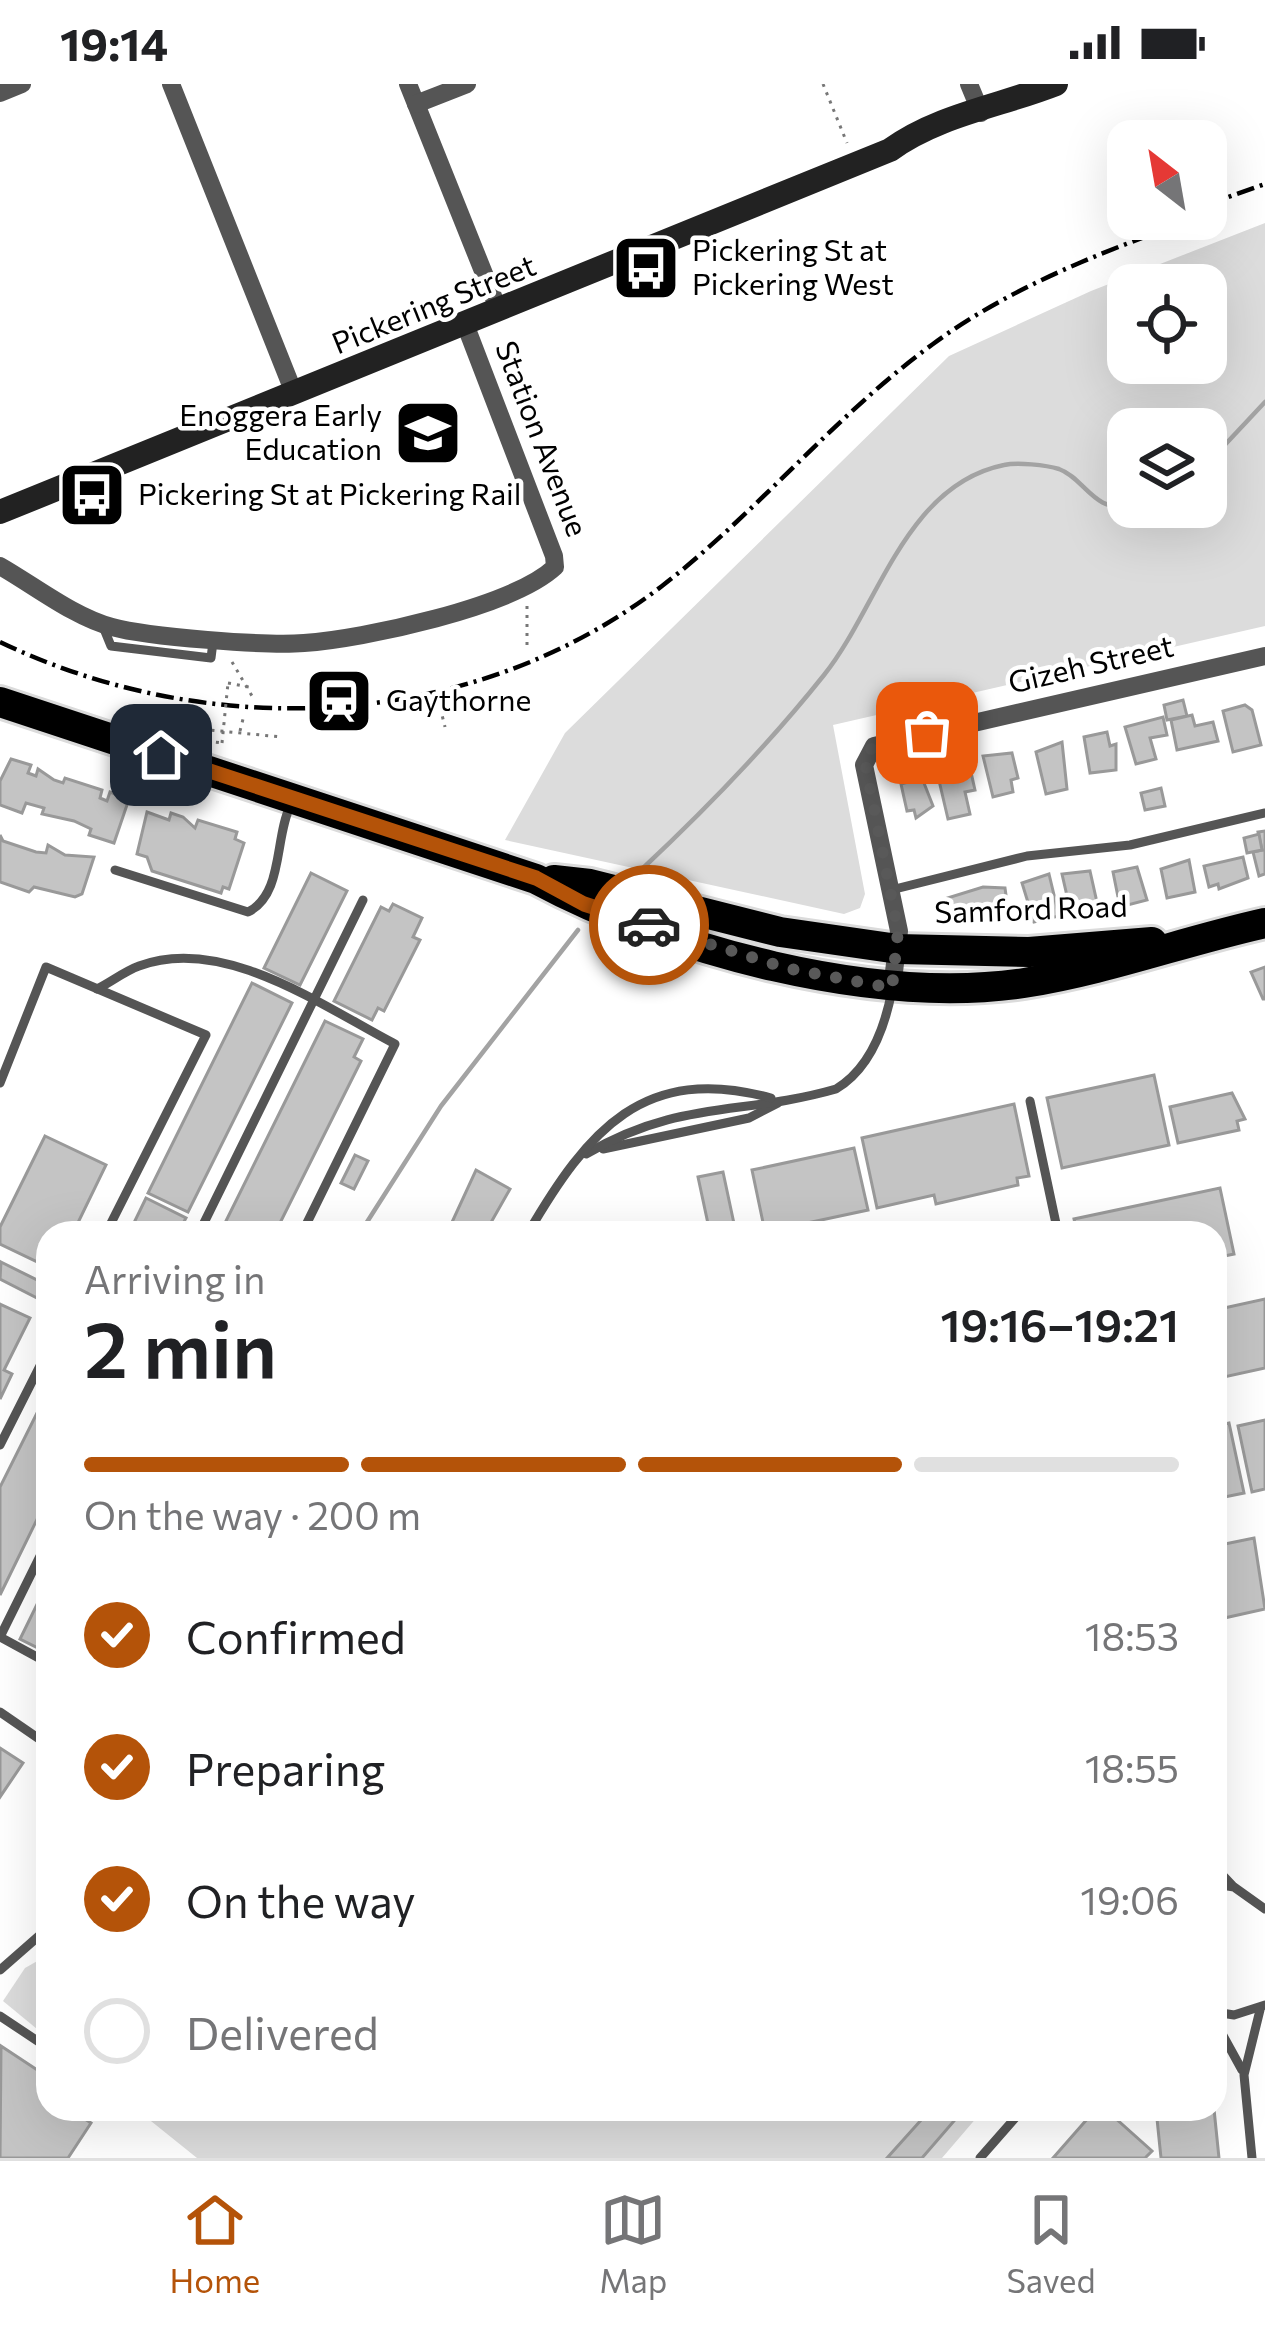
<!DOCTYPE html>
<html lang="en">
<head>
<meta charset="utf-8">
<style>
	:root { --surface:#fff; --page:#f2f2f2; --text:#202124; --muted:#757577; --line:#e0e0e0; --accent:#b45309 }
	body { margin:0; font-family:Commissioner,sans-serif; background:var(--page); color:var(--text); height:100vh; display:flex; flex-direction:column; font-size:45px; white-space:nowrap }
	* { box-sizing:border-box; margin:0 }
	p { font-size:39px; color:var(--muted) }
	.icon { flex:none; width:66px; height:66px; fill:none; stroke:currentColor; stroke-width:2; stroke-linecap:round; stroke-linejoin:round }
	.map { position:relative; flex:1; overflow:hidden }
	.panel { position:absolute; left:36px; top:1137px; width:1191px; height:900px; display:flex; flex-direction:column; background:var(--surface); border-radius:36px; box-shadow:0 12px 48px #0002 }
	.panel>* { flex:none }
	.needle { width:78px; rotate:329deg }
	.fabs { position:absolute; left:1107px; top:36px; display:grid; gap:24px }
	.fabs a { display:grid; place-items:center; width:120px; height:120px; border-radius:24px; background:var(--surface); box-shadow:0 12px 48px #0002; font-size:60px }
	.pin { position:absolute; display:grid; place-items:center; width:102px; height:102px; color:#fff; margin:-51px; border-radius:24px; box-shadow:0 6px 18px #0006 }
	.courier { position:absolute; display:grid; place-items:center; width:120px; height:120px; margin:-60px; border:9px solid #b45309; border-radius:50%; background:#fff; color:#222; box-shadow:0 3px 15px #0007 }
	.headline em { font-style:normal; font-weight:600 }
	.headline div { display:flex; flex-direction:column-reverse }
	.headline { display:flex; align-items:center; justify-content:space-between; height:204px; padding:0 48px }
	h1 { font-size:78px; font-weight:600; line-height:90px }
	.bar { display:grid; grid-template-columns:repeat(4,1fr); gap:18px 12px; align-content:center; height:144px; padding:0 48px }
	.bar i { height:15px; border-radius:9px; background:var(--line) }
	.bar .on { background:var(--accent) }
	.bar p { grid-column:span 4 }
	ol { padding:0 48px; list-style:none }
	li { display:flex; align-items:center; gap:36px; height:132px }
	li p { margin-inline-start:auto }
	li .icon { padding:12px; border-radius:50%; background:var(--accent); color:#fff; stroke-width:4 }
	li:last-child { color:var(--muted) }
	li i { width:66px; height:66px; border:6px solid var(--line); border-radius:50% }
	.status { display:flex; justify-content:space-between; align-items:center; height:84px; padding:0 60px; background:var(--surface); direction:ltr }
	.status svg { height:33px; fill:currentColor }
	.menu { display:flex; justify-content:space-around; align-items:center; height:168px; border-top:3px solid var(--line); background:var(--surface); font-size:33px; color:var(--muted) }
	.menu a { display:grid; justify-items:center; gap:6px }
	.menu .on { color:var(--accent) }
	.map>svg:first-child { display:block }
	.green { fill:#dcdcdc; fill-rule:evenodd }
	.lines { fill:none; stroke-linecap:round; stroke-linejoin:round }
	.stream { stroke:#a3a3a3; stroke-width:4.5 }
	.building { fill:#c4c4c4; stroke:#999; stroke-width:3 }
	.primary-casing { stroke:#dbdbdb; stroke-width:36 }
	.path { stroke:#777; stroke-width:3; stroke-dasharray:3 6; stroke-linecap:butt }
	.service { stroke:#555; stroke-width:9 }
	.minor { stroke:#555; stroke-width:18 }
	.secondary { stroke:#222; stroke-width:24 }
	.primary { stroke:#000; stroke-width:30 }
	.rail { stroke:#000; stroke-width:4.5; stroke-dasharray:18 6 3 6; stroke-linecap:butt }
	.path-bridge { stroke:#777; stroke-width:3; stroke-dasharray:3 6; stroke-linecap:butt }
	.done { stroke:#595959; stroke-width:12; stroke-dasharray:0 21.6 }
	.route { stroke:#b45309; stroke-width:15 }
	.labels { text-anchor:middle; stroke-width:9; stroke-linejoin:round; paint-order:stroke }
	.poi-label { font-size:30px; fill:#000; stroke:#fff; text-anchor:start }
	.street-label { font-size:30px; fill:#000; stroke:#fff }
</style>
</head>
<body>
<div class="status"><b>19:14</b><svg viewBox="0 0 49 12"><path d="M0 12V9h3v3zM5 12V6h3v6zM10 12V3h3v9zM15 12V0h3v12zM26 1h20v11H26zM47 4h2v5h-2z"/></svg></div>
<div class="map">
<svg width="1265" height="2074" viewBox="0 0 1265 2074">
	<rect width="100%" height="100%" fill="#fff"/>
	<!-- green -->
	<g class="green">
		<path d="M1265,139V542L833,641L865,810L860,824L844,830L505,756L565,649L949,272L1091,207ZM1206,201V279H1128V201ZM1128,345H1206V423H1128Z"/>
		<path d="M48,1871V1954L3,1917L25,1884Z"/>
		<path d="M136,2025H984L942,2074H197Z"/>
	</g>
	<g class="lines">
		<!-- stream -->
		<g class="stream">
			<path d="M1206,381L1265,318"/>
			<path d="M642,785C706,725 769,660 824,591C878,524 905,401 1004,381C1017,378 1046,381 1059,385C1084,394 1095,430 1128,421"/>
			<path d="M360,1149L441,1022L578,846"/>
		</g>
	</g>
	<!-- building -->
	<g class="building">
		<path d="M1183,616L1187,632L1167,636L1164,621Z"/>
		<path d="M1245,621L1252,626L1261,661L1233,668L1223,627Z"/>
		<path d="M1192,631L1195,642L1213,638L1218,657L1177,666L1171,636Z"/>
		<path d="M1163,633L1167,651L1150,654L1156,675L1136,680L1125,643Z"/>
		<path d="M1107,648L1110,662L1116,660V686L1090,689L1084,653Z"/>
		<path d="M1062,658L1067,705L1046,710L1036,668Z"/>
		<path d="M1012,669L1018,694L1011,696L1013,708L993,713L983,672Z"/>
		<path d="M11,675L31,681L28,689L36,692L38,685L54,696L63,699L65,694L102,706L100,714L107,717L110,708L129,715L114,759L89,751L91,745L74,737L42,730L44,724L26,719L22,729L0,721V697Z"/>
		<path d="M968,675L975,706L965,708L970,730L948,735L937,688Z"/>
		<path d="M922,694L933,722L916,734L914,726L907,727L901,700Z"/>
		<path d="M1161,704L1165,722L1145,726L1141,709Z"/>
		<path d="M147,728L169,736L171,729L183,733L195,744L198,736L237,748L235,755L244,759L229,805L223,803L221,809L152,787L147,773L137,770Z"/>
		<path d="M1265,747V790L1259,792L1253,768L1262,766L1258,748Z"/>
		<path d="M1259,750L1262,766L1247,769L1244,754Z"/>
		<path d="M0,751L3,757L36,768L46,769L48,761L65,771L94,773L82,810L75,813L34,803L29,808L0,798Z"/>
		<path d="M1243,773L1248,794L1219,805L1218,800L1209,803L1204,782Z"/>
		<path d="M1189,776L1195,808L1167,814L1161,785Z"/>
		<path d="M1137,783L1147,816L1120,823L1113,788Z"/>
		<path d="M1090,787L1098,823L1070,825L1062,790Z"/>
		<path d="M311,789L347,807L300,901L264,884Z"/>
		<path d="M1049,790L1059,832L1034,838L1022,799Z"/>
		<path d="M983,803L1005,804L1009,833L959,838L951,828L944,829L941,816Z"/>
		<path d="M393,820L422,834L413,853L420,856L384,927L378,924L372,936L334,917L381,823L389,827Z"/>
		<path d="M1265,883V915H1263L1251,888Z"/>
		<path d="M252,899L292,919L188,1128L148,1109Z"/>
		<path d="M325,937L363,955L354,973L361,977L275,1149H220Z"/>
		<path d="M1154,991L1169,1061L1062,1084L1047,1014Z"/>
		<path d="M1232,1009L1245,1035L1237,1037L1239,1046L1178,1059L1170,1023Z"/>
		<path d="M1014,1020L1029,1092L1017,1094L1018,1101L936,1120L934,1111L877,1124L862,1054Z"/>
		<path d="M45,1052L106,1081L73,1149H48V1183L0,1160V1143Z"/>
		<path d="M854,1064L868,1126L765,1148L752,1086Z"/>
		<path d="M355,1071L368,1077L354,1105L341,1099Z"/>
		<path d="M476,1086L510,1105L485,1149H447Z"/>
		<path d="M723,1088L736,1149H710L698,1093Z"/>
		<path d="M1220,1104L1234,1170L1215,1174V1149H1077L1074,1135Z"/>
		<path d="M146,1114L186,1134L178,1149H129Z"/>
		<path d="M1,1178L47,1201L39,1215L0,1195Z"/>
		<path d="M1265,1215V1284L1215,1295V1226Z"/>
		<path d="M0,1220L30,1234L4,1286L12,1290L0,1315Z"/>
		<path d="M38,1327L48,1332V1413L0,1511V1403Z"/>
		<path d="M1265,1336V1405L1252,1408L1238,1342Z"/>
		<path d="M1229,1339L1244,1409L1215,1415V1342Z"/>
		<path d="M1254,1454L1265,1525L1220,1535L1221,1543L1215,1545V1462Z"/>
		<path d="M48,1498V1569L20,1555Z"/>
		<path d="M0,1664L23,1679L0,1713Z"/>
		<path d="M1,1962L48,1993V2025H83L79,2031L91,2039L68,2074H0Z"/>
		<path d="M931,2025H940L954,2037L922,2074H887Z"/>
		<path d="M1096,2025H1105L1152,2067L1145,2074H1053Z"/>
		<path d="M1156,2025H1214L1219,2074H1161Z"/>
	</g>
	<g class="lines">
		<defs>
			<g id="primary">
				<path d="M0,618L536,795C670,867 873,921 1024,899C1107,886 1184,857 1265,839"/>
				<path d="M554,796L590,800L780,848L898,865L1029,868L1152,858"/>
			</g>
		</defs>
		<!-- primary casing -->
		<use href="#primary" class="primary-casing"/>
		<!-- path -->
		<g class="path">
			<path d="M823,0L847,59"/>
			<path d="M527,522V562"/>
			<path d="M232,578L252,612"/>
			<path d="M228,599L249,603"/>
			<path d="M438,615L445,643"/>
			<path d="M240,647L244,631"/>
			<path d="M207,657L222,659"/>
			<path d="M203,661L210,646L281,653"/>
		</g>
		<!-- service -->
		<g class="service">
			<path d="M102,540L111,562L211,574L213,558"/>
			<path d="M115,786L248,828C284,810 274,754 291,720"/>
			<path d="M891,806L1027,772L1130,761L1265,729"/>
			<path d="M97,905C111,898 125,887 139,882C223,850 324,923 395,960L302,1149"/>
			<path d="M0,999L46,883L206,951L106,1149"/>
			<path d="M1030,1017L1058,1149"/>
			<path d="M603,1065L749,1034L778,1019"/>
			<path d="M586,1070C680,1015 742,1032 836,1005C871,984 885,943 892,906"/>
			<path d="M199,1149L363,816"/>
			<path d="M528,1149C588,1046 644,979 771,1014"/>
			<path d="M0,1361L48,1266"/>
			<path d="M48,1456L0,1553L48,1579"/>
			<path d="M0,1628L48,1661"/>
			<path d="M1215,1783L1232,1801"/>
			<path d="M1215,1800L1234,1803L1265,1825"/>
			<path d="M0,1886L48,1844"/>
			<path d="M1215,1928L1234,1931L1265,1921"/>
			<path d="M0,1932L48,1964"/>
			<path d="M1215,1937L1242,1986"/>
			<path d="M980,2074L1023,2025"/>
			<path d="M1252,2074L1244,1991L1260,1926"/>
		</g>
		<!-- minor -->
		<g class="minor">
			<path d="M171,0L294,309"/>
			<path d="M408,0L499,227"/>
			<path d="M969,0L981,29"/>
			<path d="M0,9L22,0"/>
			<path d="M416,20L467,0"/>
			<path d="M0,482C35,502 74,533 112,543C148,553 266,562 304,559C363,555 512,523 555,483L554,472L465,240"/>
			<path d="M892,904L899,847L864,681L874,662L1265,572"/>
		</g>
		<!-- secondary -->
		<path class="secondary" d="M0,428L890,66C938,31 1000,22 1056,0"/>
		<!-- primary -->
		<use href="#primary" class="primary"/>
		<!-- rail -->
		<g class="rail">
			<path d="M1206,121L1265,100"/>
			<path d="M0,558C211,659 472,648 662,502C758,428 834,332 933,260C1010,203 1104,167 1194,135"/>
		</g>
		<!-- path-bridge -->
		<path class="path-bridge" d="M222,659L228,599"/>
	</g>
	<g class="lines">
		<!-- done -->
		<path class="done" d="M649,841L786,884L892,904L898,847L864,673L874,662L927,649"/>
		<!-- route -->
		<path class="route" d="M161,671L536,794L584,820L649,841"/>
	</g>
	<!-- icons -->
	<defs>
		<symbol id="bus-square" viewBox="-11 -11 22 22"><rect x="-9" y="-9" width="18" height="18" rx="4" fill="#000" stroke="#fff"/><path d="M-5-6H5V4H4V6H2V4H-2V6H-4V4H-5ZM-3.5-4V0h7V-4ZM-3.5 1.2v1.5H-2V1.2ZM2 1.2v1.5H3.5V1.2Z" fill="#fff"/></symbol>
		<symbol id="school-square" viewBox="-11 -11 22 22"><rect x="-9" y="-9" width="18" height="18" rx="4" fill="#000" stroke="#fff"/><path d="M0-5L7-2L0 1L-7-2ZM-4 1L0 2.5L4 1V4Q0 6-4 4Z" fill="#fff"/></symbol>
		<symbol id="station-square" viewBox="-11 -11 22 22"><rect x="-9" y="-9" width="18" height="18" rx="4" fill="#000" stroke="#fff"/><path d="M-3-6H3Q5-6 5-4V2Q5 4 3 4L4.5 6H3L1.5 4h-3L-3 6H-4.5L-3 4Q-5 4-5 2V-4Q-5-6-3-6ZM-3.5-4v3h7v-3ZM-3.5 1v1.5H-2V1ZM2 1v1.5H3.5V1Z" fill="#fff"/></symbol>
	</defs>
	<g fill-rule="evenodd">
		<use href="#bus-square" x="608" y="146" width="76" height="76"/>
		<use href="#school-square" x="390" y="311" width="76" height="76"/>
		<use href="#bus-square" x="54" y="373" width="76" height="76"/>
		<use href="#station-square" x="301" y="579" width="76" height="76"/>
	</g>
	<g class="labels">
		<!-- poi labels -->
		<g class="poi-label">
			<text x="692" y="177">Pickering St at<tspan x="692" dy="34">Pickering West</tspan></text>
			<text x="382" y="342" text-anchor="end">Enoggera Early<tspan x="382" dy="34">Education</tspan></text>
			<text x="138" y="421">Pickering St at Pickering Rail</text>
			<text x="386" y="627">Gaythorne</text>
		</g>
		<!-- street labels -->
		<g class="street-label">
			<text transform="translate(434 221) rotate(-22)" y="10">Pickering Street</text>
			<text transform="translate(541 355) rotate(69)" y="10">Station Avenue</text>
			<text transform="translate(1091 581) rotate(-13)" y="10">Gizeh Street</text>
			<text transform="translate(1031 826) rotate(-2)" y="10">Samford Road</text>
		</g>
	</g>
</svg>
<div class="fabs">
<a><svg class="needle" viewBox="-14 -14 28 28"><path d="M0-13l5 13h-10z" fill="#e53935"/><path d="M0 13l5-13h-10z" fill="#757577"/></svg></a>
<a><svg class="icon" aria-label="locate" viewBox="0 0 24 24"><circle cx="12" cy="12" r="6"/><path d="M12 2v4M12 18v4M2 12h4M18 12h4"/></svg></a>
<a><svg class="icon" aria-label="layers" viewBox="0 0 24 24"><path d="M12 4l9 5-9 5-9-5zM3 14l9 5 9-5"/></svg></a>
</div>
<div class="pin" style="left:927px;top:649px;background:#ea580c"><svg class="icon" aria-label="bag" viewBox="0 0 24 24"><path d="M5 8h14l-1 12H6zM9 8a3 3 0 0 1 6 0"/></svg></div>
<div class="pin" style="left:161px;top:671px;background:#1f2937"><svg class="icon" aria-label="home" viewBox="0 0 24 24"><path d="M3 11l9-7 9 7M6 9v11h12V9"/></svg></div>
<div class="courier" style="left:649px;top:841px"><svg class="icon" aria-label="car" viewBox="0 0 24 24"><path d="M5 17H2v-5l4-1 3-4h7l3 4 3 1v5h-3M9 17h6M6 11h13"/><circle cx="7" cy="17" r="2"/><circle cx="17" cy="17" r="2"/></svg></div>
<section class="panel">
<div class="headline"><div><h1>2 min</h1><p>Arriving in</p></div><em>19:16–19:21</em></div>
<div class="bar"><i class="on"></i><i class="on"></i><i class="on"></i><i></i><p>On the way · 200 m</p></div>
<ol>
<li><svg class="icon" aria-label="check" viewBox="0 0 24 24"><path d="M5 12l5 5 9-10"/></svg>Confirmed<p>18:53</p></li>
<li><svg class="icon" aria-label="check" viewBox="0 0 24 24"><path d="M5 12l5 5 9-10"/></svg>Preparing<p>18:55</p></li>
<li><svg class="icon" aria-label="check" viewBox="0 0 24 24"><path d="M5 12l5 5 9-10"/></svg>On the way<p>19:06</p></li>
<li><i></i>Delivered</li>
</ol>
</section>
</div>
<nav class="menu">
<a class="on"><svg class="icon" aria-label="home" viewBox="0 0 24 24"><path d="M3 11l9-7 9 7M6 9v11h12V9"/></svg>Home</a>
<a><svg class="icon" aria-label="map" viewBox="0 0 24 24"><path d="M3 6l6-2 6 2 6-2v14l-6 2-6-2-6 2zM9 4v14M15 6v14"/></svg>Map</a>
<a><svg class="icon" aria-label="saved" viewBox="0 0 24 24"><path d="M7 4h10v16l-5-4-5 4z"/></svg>Saved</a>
</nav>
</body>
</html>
